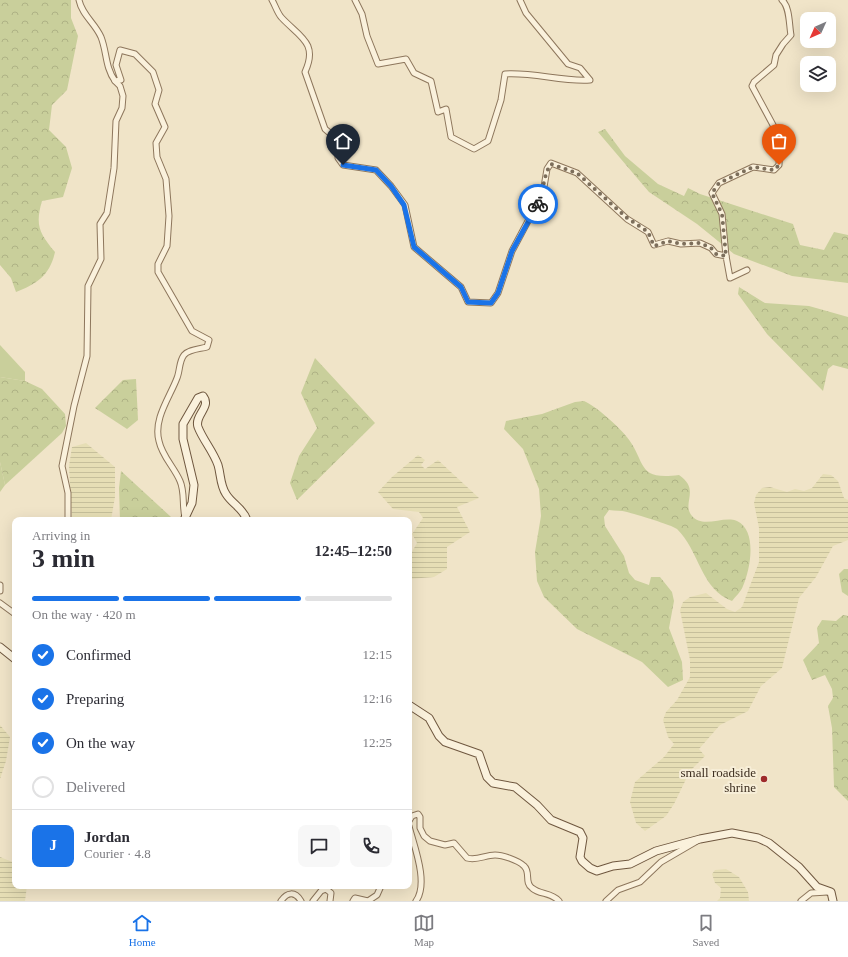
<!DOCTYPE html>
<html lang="en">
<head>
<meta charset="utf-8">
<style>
	:root { --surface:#fff; --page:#f7f7f7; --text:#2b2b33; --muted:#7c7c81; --line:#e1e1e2; --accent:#1a73e8 }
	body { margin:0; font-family:Georgia,serif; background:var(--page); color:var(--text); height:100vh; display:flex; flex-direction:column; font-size:15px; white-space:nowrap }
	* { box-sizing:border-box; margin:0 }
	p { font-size:13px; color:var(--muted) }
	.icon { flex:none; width:22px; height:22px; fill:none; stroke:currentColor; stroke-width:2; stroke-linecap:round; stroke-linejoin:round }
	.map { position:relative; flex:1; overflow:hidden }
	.details { position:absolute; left:12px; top:517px; width:400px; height:372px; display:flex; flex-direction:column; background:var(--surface); border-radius:8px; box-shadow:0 4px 16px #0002 }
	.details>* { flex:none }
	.needle { width:26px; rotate:225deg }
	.buttons { position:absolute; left:800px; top:12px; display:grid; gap:8px }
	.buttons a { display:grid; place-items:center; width:36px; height:36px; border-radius:8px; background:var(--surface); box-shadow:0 4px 16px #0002; font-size:20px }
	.pin { position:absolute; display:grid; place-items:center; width:34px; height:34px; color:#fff; margin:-41px -17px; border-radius:50% 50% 50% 0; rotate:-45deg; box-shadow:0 0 4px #0007 }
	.pin .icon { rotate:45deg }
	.courier { position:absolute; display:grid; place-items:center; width:40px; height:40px; margin:-20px; border:3px solid #1a73e8; border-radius:50%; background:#fff; color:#222; box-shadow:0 1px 5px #0007 }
	.overview em { font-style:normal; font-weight:800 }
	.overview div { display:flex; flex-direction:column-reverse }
	.overview { display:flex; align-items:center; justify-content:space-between; height:68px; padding:0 20px }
	h1 { font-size:26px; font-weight:800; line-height:30px }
	.bar { display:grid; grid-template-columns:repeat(4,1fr); gap:6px 4px; align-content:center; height:48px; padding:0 20px }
	.bar i { height:5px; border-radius:3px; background:var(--line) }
	.bar .selected { background:var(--accent) }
	.bar p { grid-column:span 4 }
	.line { display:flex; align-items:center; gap:10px; padding:0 20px; border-top:1px solid var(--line) }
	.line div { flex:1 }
	.round { display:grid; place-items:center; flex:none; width:42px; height:42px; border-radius:8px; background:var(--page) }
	ol { padding:0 20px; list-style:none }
	li { display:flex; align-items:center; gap:12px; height:44px }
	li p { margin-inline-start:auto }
	li .icon { padding:4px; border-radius:50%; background:var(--accent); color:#fff; stroke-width:4 }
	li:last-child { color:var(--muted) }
	li i { width:22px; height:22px; border:2px solid var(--line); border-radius:50% }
	.dock { display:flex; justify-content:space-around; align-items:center; height:56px; border-top:1px solid var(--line); background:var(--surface); font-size:11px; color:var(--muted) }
	.dock a { display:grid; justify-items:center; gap:2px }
	.dock .selected { color:var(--accent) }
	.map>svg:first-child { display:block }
	.farmland { fill:url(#farmland-rules) }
	.grass { fill:#c9cf9b }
	.forest { fill:url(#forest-crowns) }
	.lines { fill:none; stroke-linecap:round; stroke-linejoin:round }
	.street-casing { stroke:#8d765c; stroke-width:7 }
	.secondary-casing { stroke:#6f573f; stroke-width:9 }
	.street { stroke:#faf1dc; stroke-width:5 }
	.secondary { stroke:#faf1dc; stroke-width:7 }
	.done { stroke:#7c6e5b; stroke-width:4; stroke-dasharray:0 7.2 }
	.route { stroke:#1a73e8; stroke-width:5 }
	.poi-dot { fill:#9e2a2b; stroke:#f7eed8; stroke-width:1.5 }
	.labels { text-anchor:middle; stroke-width:4; stroke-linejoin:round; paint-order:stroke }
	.poi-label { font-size:13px; fill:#3d2e20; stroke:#f7eed8; text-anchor:end }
</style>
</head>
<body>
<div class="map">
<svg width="848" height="901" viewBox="0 0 848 901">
	<defs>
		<pattern id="farmland-rules" width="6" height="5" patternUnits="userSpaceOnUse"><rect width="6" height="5" fill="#e6deb5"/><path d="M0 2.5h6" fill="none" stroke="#c6bf9b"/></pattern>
		<pattern id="forest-crowns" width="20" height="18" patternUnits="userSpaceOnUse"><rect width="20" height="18" fill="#c9cf9b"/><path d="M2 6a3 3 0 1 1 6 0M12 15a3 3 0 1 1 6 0" fill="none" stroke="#aeb285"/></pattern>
	</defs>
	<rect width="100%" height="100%" fill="#f0e4c8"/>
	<!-- farmland -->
	<g class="farmland">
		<path d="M86,443L115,467V497L111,520H72L69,466L72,447Z"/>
		<path d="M418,455L425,460L421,465L425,469L438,460L479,498L457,507L470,532L447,547V569L434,577L409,579V557L417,543L412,534L423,518L419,512L393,509L378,492L392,477Z"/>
		<path d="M823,474L831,475L838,481L844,498L848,500V540L833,546L816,577L799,598L782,668L761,686L748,711L720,725L699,749L705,756L690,771L674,804L666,816L645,831L636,823L630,802L635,782L664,757L674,744L668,737L663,720L666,712L677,700L690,677V660L680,610L683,602L690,597L706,593L727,609L735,612L742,607L759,562V528L754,503L756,495L762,488L770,487L787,492L795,489L804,491L812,488Z"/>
		<path d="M0,725L10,737L6,761L0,779Z"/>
		<path d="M0,857L15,863V886H27L25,901H0Z"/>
		<path d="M726,869L739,877L748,892L749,901H717L720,898L721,888L715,883L712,874L715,870Z"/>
	</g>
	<!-- grass -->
	<g class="grass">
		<path d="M0,345L25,372V381L0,377Z"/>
		<path d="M0,462L5,485L0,492Z"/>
	</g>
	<!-- forest -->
	<g class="forest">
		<path d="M0,0H71V18L78,36L67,90L52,105L49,130L66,147L72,168L63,197L42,201C35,225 39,233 55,252C50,275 37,284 16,292L11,278L0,265Z"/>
		<path d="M605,129L625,156L658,184L684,196L688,188L700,194L793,224L800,245L824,250L834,232L848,235V283L792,276L734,254L697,224L649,192L598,132Z"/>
		<path d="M739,287L765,303L809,306L848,317V369L833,365L828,369L823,391L767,334L738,294Z"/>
		<path d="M315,358L375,423L297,500L290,483L299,456L317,428L301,393Z"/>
		<path d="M0,377L25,381L42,389L65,414L66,426L62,433L5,485L0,462Z"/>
		<path d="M136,379L138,420L127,429L95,408L123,380Z"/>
		<path d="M584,401C597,407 617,425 626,436C647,461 635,481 679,475C701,490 681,503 692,516C703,529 724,515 737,521C758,531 750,570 743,586C741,592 735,597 732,601C701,590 699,550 677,529C672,525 635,514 627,512C621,510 615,511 609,510L604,517L605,526L624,556L629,573L635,580L649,585L651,577H660L672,592L674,601L669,628L682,662L683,680L668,687L642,662L577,629L544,597L537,581L535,552L541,516L539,489L523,449L504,429L506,421L542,414L575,402Z"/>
		<path d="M121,471L171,517L170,520H120L119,488Z"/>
		<path d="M844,569H848V596L842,592L839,574Z"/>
		<path d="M843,615L848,616V801L834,787L832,728L828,706L833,698L832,689L825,675L812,680L803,660L819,643L817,628L822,620L836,621Z"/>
	</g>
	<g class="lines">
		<defs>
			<g id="street">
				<path d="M79,0C82,15 95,23 101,37C107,52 105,67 115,81L121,80L116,65L120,50L135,54L153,72L159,90L155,104L165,127L156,143L157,157L166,179L169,216L167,246L158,264V272L192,331L209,340L207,347C200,349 189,349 184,355C179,361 180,371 177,378C170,397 153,419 159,441C162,456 174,467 180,481C185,492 182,506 185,517"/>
				<path d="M272,0C275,5 277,12 281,17C298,36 319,42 305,72L325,129L338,140V158L343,165L376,170L391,186L405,205L414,247L461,287L468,302L491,303L498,293L512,251L543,193L547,169L551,163L577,173L627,219L648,232L654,245L668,241L681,244L700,243L711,248L716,254L726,256L730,278L747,270"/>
				<path d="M355,0L362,14L367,36L378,64L406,59L414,73L431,81L438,112L446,109L451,137L474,149L488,141L501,100L505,74C534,72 562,82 590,80L580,68L568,64L526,13L520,0"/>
				<path d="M726,256L722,214L712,193L719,183L753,167L774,170L779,165L780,138L752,86L754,82L774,65L776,55L783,44L791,35C789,25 790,7 782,0"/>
				<path d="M68,520V493L62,466L74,406L87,356L88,286L101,259L100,224L107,213L114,168L116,121L122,108L123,96L120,86L115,81"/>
				<path d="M0,585V591"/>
				<path d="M0,603L15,614"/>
				<path d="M409,821L412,816L418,814L420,817V828L424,836L430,841L445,845L454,843L467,858C477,861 485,855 495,855C502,855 518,860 524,866C531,872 524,883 532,888C540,895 551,892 559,901"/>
				<path d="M409,826C414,846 429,883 416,901"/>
				<path d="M281,901C287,892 295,891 301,901"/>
				<path d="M313,901L321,891L326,889L331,893L330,901"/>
				<path d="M353,901L355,898L368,901L377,895L381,886"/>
				<path d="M606,901L618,890L640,882L661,862L697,841"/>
				<path d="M801,901L811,893L828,892"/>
			</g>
			<g id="secondary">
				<path d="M184,520L192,503L194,485L183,439V424L198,398L203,396C212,407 194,415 198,427C203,440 213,451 218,465C221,475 220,485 226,494C232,504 243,508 247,520"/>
				<path d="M0,647L15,659"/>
				<path d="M409,705L429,718L439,736L445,742L479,754L487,777L493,783L515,787L537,805L551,820L580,832L583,838L580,857L582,861L590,868L597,871L613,866L630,864L656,851L700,839L732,833L758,838L769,843L799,867L817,887L831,892L833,901"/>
			</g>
		</defs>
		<!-- street casing -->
		<use href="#street" class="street-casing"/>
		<!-- secondary casing -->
		<use href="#secondary" class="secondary-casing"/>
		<!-- street -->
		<use href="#street" class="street"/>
		<!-- secondary -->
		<use href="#secondary" class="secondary"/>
	</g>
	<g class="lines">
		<!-- done -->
		<path class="done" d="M538,204C544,191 543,175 551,164L577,173L627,218L648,232L654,246L668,241L681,244L700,243L711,248L716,254L726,256L722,214L712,193L719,183L753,167L774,170L779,165"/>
		<!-- route -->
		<path class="route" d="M343,165L376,170L391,186L404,205L414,247L461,287L468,302L491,303L498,293L512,251L538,204"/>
	</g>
	<!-- markers -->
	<circle class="poi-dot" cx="764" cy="779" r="4"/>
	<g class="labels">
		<!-- poi labels -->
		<g class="poi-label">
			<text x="756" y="777">small roadside<tspan x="756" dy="15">shrine</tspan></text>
		</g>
	</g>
</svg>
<div class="buttons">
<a><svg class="needle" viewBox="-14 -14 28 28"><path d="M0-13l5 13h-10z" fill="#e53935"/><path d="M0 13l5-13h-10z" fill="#7c7c81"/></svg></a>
<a><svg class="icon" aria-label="layers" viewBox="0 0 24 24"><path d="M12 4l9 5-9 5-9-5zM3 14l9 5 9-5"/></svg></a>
</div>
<div class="pin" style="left:779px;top:165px;background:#ea580c"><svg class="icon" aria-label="bag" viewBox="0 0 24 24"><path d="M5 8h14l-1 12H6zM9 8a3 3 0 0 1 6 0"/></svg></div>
<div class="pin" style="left:343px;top:165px;background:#1f2937"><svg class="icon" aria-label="home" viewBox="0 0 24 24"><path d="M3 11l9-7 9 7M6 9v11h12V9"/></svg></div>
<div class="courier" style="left:538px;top:204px"><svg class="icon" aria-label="bike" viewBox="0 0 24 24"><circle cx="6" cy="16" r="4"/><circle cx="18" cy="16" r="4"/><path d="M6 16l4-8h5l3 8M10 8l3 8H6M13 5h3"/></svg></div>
<section class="details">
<div class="overview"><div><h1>3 min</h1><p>Arriving in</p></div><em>12:45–12:50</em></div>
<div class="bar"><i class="selected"></i><i class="selected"></i><i class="selected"></i><i></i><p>On the way · 420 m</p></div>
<ol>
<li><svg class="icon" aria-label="check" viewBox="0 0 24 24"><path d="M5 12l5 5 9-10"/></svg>Confirmed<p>12:15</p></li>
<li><svg class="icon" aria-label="check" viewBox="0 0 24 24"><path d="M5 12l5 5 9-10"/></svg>Preparing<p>12:16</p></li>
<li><svg class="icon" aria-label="check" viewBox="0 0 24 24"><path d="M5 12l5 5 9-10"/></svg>On the way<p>12:25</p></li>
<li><i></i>Delivered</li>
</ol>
<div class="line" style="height:72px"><b class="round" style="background:var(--accent);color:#fff">J</b><div><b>Jordan</b><p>Courier · 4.8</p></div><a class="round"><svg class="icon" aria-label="chat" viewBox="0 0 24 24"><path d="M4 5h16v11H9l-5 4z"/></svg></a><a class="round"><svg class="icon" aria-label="phone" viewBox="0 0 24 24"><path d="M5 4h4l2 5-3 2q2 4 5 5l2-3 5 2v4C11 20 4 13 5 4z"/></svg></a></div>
</section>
</div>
<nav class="dock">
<a class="selected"><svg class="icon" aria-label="home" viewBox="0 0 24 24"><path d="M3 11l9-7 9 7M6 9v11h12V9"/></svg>Home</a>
<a><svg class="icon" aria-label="map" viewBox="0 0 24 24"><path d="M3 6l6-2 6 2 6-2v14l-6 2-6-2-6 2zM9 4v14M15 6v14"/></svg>Map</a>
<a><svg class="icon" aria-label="saved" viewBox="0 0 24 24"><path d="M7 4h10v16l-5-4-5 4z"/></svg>Saved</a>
</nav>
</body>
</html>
